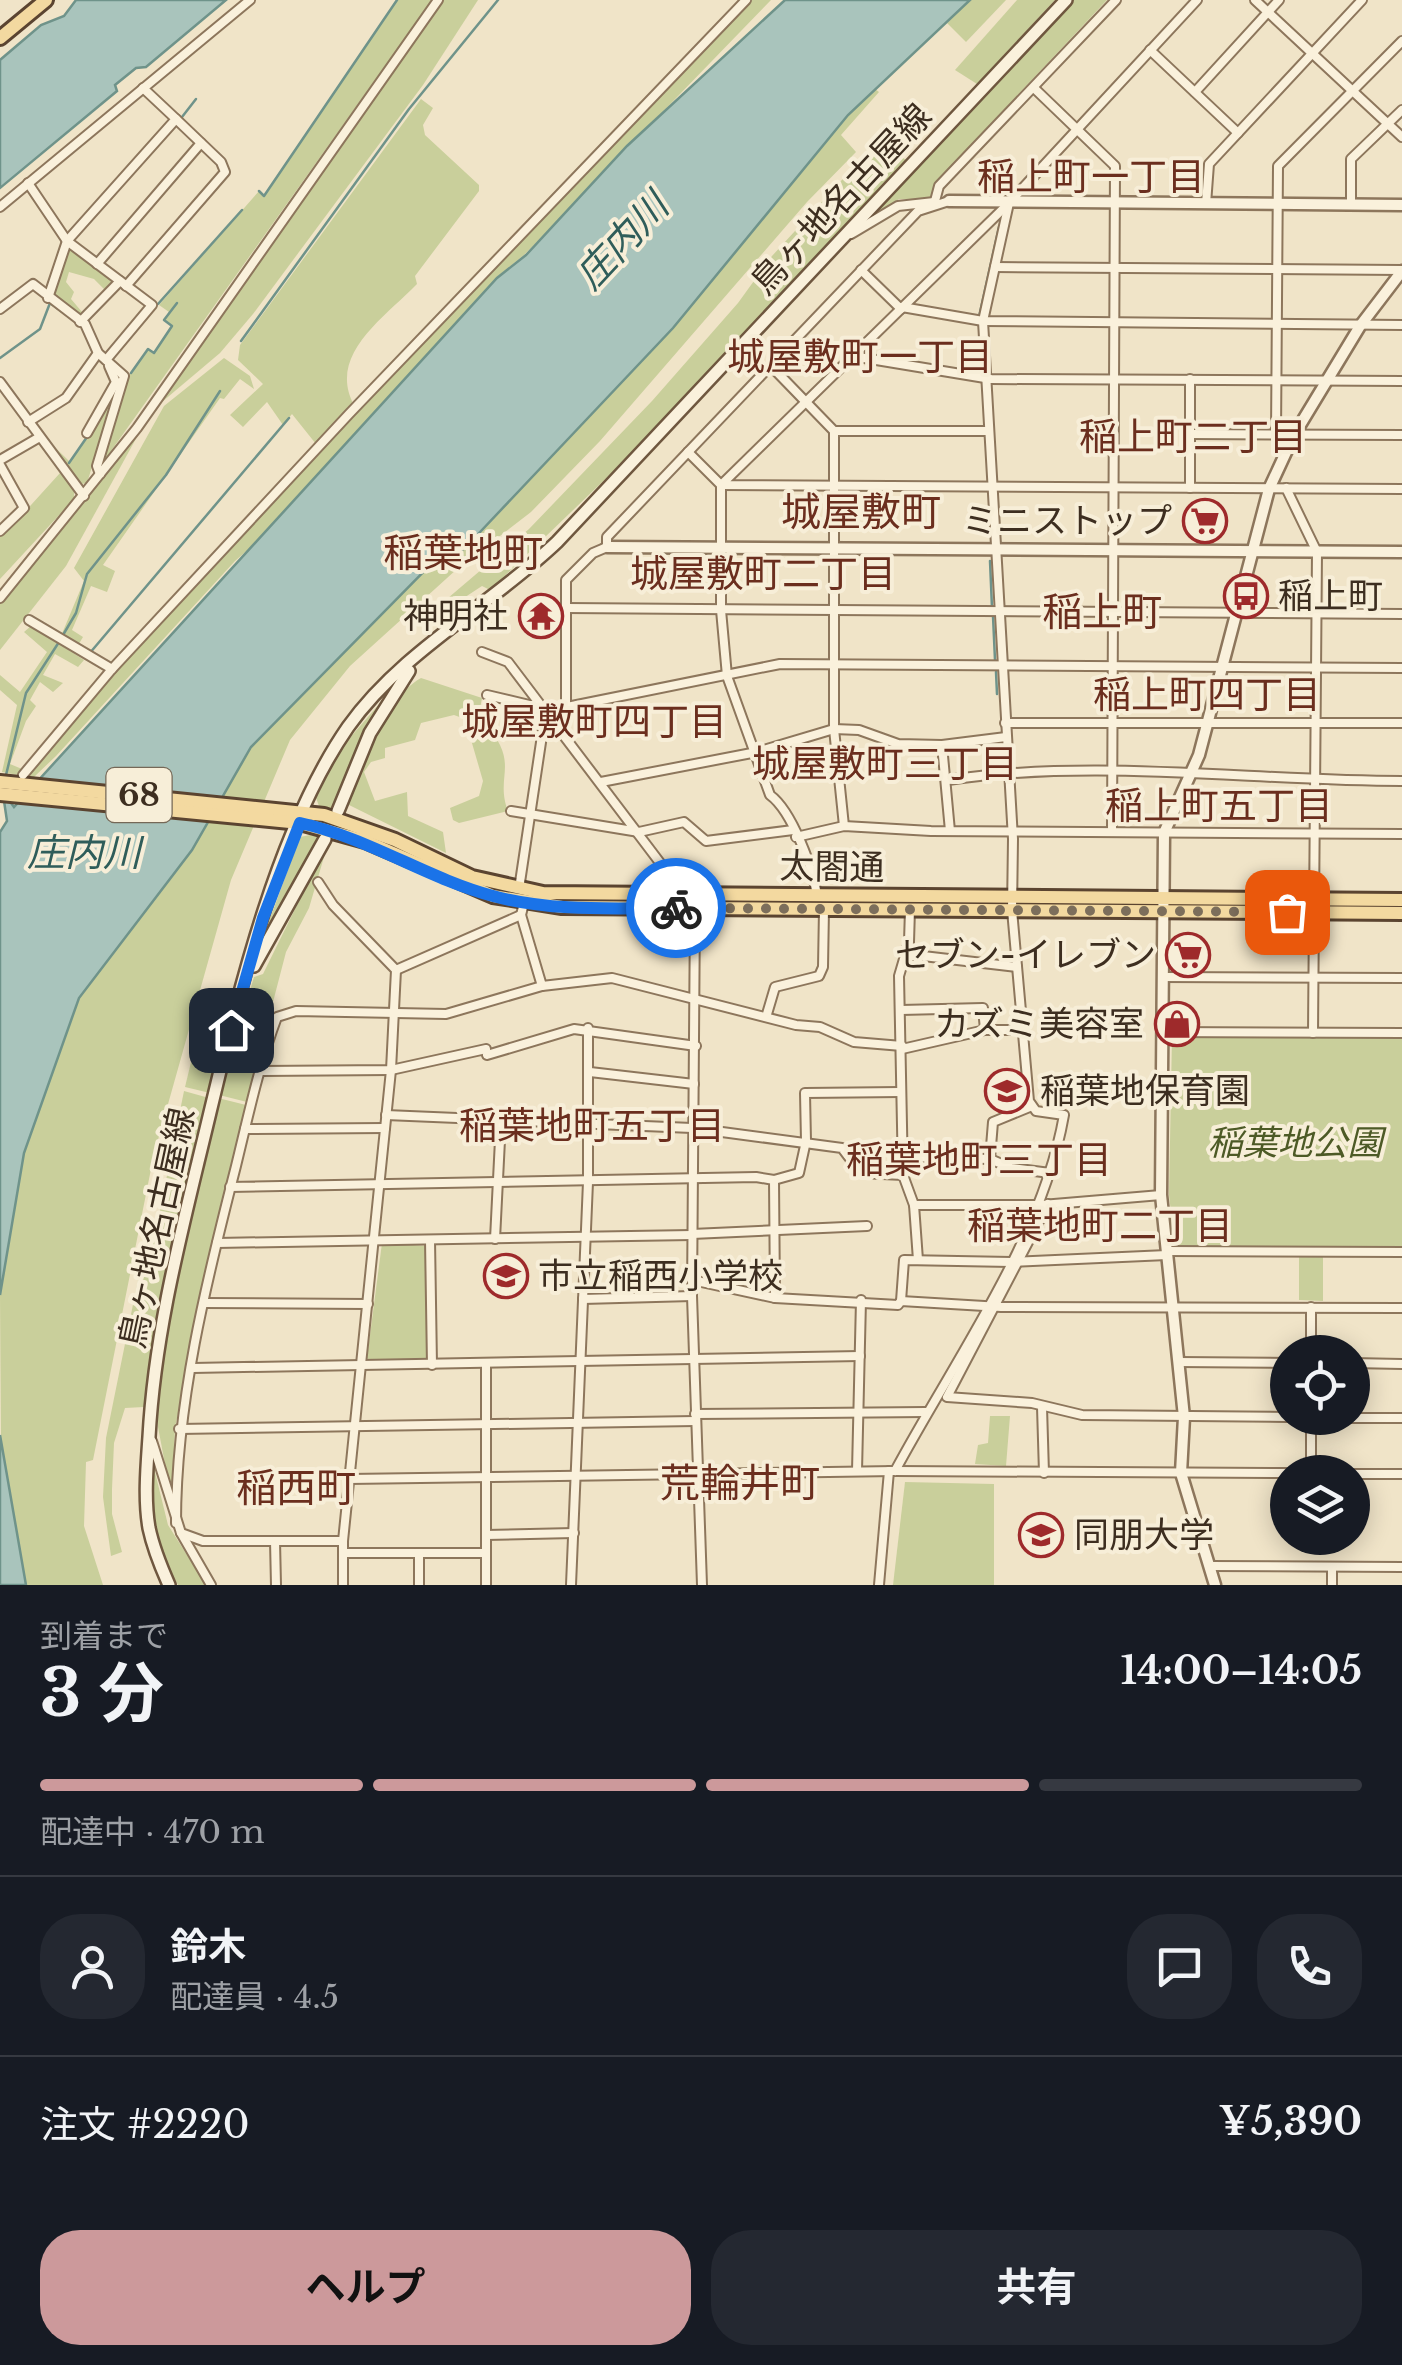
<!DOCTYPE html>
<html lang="ja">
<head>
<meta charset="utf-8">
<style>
	:root { --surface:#171b24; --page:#242831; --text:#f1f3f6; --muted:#9ea1a6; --line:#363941; --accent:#cc999b }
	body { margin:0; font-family:"Libre Baskerville","Noto Sans JP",serif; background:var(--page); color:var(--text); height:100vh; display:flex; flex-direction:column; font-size:38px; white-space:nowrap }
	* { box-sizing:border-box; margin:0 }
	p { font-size:32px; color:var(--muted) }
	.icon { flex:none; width:55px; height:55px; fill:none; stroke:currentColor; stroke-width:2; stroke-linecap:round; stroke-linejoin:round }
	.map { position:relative; height:1585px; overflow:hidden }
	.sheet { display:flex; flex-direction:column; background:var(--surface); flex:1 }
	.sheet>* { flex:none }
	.tools { position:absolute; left:1270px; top:1335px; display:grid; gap:20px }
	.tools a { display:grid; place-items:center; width:100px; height:100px; border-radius:50%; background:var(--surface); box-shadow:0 5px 25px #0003; font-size:50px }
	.pin { position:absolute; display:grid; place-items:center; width:85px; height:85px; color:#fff; margin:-42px; border-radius:20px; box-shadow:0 5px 15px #0006 }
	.courier { position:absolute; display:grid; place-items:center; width:100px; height:100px; margin:-50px; border:8px solid #1a73e8; border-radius:50%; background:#fff; color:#222; box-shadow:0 2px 12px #0007 }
	.summary em { font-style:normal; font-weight:700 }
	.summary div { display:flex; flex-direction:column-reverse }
	.summary { display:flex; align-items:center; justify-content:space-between; height:170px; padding:0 40px }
	h1 { font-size:65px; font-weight:700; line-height:75px }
	.bar { display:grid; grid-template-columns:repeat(4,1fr); gap:15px 10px; align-content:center; height:120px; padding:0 40px }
	.bar i { height:12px; border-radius:8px; background:var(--line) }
	.bar .active { background:var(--accent) }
	.bar p { grid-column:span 4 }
	.line { display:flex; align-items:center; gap:25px; padding:0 40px; border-top:2px solid var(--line) }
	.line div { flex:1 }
	.round { display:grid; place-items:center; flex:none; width:105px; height:105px; border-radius:40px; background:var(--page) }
	.action { display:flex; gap:20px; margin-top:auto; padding:20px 40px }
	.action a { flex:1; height:115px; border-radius:40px; background:var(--accent); color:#111; font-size:40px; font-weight:700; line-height:115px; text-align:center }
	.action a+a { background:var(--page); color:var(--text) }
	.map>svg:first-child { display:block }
	.green { fill:#c9cf9b }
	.water { fill:#a9c4bc; stroke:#6f938a; stroke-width:2.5 }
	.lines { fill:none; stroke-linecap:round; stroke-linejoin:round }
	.stream { stroke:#6f938a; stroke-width:2.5 }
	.minor-casing { stroke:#8d765c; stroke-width:12 }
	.tertiary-casing { stroke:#8d765c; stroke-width:15 }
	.secondary-casing { stroke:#6f573f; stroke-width:16 }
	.primary-casing { stroke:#5b4430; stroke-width:18 }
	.minor { stroke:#faf1dc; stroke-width:8 }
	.tertiary { stroke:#faf1dc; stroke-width:10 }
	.secondary { stroke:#faf1dc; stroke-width:11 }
	.primary { stroke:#f3d9a0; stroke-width:12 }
	.done { stroke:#7c6e5b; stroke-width:10; stroke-dasharray:0 18 }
	.route { stroke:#1a73e8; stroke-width:12 }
	.labels { text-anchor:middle; stroke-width:8; stroke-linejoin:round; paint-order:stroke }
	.shield { fill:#f7eed8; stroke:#756857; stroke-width:2.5 }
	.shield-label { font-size:32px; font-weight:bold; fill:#3d2e20 }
	.street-label { font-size:35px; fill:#3d2e20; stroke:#f7eed8 }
	.poi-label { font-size:35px; fill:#3d2e20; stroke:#f7eed8; text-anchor:end }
	.park-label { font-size:35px; font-style:italic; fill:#4d5a26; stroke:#f7eed8 }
	.neighbourhood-label { font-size:38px; fill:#6b2e1e; stroke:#f7eed8 }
	.water-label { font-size:38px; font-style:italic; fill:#2f5d5a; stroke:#f7eed8 }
	.quarter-label { font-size:40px; fill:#6b2e1e; stroke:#f7eed8 }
</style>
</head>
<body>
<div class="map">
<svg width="1402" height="1585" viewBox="0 0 1402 1585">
	<rect width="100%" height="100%" fill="#f0e4c8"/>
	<!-- green -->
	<g class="green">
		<path d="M397,0H432L101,465L126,379L148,349L155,352L172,326L164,320L169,312L159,305L259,191L264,195Z"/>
		<path d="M442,0H478L423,85L253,314L220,353L156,407Z"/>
		<path d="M752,0H771L525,254L497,277L268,532L235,561L56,756L34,777L26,775L69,721L346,421Z"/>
		<path d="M970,0H1006L966,42L947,23Z"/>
		<path d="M1017,0H1055L977,84L955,70Z"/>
		<path d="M1073,0H1107L935,183L930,199H899L861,225Z"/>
		<path d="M875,89L879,92L841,135L856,152L807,202L600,441L531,512L457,569L350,666L290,740L231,880L154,1154L93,1460L86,1462L84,1526L103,1585H26L1,1444L0,1295L24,1153L79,998L192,850L251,747L437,558L464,549L673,328L848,115Z"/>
		<path d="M421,99L433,108L423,125L425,135L479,185V191L415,276L417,284C384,318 327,355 354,405L316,444L292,414L283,425L267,402L243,427L230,415L263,384L238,360L240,345Z"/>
		<path d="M886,146L906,160L623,462L490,590L482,586L447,609L441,604L529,529L652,401L738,303L772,256L851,170L856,172Z"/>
		<path d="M68,249L112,280L105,290L94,279L69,272L66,282L74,292L71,299L82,312L80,318L54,297Z"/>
		<path d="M224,358L250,376L254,389L240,379L224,399L220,398L103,565L115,571L107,592L91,586L72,630L83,637L77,647L61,636L84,581L74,568L164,406Z"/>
		<path d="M119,379L87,483L81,484L36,429L70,462L110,403Z"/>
		<path d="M138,435L66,566L0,650V603Z"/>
		<path d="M60,473L74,490V499L0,579V532L12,526Z"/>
		<path d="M31,626L84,660L78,667L55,654L43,675L63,683L53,692L40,682L30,700L36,706L26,721L10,764L22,769L18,775L2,772L17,705L0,690V675L20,692L47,652L24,632Z"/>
		<path d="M421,678L482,698L478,719C484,729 496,735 500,745C512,770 497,782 508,811L459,823L453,820L450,808L479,796L483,781L465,719L454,715L421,723L415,740L385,748V758L371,762L364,772L375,801L407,792L408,816L443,832L446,853L347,804C354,769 389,695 421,678Z"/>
		<path d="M387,695L356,749L333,810L319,806L316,798L341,748Z"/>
		<path d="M310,835L321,837L261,943L300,837Z"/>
		<path d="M329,840L309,908L286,952L247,1102L219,1095L254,977L263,974Z"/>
		<path d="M199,1029L223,1035L210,1093L185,1087Z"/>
		<path d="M1172,1036L1402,1037V1249L1323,1248V1301L1299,1300V1248L1175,1247L1169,1195Z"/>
		<path d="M184,1091L209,1098L173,1249L153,1245Z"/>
		<path d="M218,1098L246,1105L175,1427L172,1501L158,1427L159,1360Z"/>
		<path d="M382,1243L428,1246L426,1361L370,1362L367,1358Z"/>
		<path d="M144,1250L171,1257L144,1407L125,1408L114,1443L112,1489V1514L122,1552L111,1556L103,1497L106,1438Z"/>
		<path d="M990,1416H1010L1006,1466L975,1464L978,1445L988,1443Z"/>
		<path d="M151,1456L168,1525L206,1585H178C155,1544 150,1503 151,1456Z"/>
		<path d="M905,1482L994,1484V1585H893Z"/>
	</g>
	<!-- water -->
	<g class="water">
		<path d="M76,0H226L146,67L136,68L115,85L117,91L0,188V60L41,25L64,16Z"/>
		<path d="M785,0H970L848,115L673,328L464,549L437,558L251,747L192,850L79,998L24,1153L0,1295V832L7,821L4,801L8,799L14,807L497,278L526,255L627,146Z"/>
		<path d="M0,1435L26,1585H0Z"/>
	</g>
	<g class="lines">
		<!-- stream -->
		<g class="stream">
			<path d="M182,117L196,99"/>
			<path d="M259,191L264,196L397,0"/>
			<path d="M158,304L242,210"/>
			<path d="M979,317L999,227"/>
			<path d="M241,341L409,109L498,0"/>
			<path d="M0,358L40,329L50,303L83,327L93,353"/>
			<path d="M131,373L148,349L154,353L172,326L164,320L177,303"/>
			<path d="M100,418L113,395"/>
			<path d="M69,463L87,437"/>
			<path d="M990,561L992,608"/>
			<path d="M993,616L995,660"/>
			<path d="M63,635L76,613L87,574L166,475L220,391"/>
			<path d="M89,654L289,418"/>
			<path d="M996,672L997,694"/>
			<path d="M6,775L26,693L59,642"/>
		</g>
		<defs>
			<g id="minor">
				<path d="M1197,0L1009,203L721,485L1402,489"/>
				<path d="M1255,0L1402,137"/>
				<path d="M1150,50L1238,133"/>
				<path d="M1034,88L1115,166L1112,832"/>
				<path d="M1195,92L1279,0"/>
				<path d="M28,183L67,241L152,305L106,360"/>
				<path d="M935,201L939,186L1116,0"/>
				<path d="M1206,204L1209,164L1362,0"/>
				<path d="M1351,205V159L1402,110"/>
				<path d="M0,207L250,0"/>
				<path d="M851,234L898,206L934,202"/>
				<path d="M97,264L201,143"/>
				<path d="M995,267L1402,270"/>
				<path d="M861,270L901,309"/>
				<path d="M126,286L225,172L221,162L176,119"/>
				<path d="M48,298L67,241L176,119L143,88"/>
				<path d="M902,307L983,321L1402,325"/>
				<path d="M0,309L33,284L85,324L98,353L124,376L97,466L100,474"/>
				<path d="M80,322L120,281"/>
				<path d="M852,356L991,379L1402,381"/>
				<path d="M771,366L834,431V729L844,826"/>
				<path d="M1190,379V488"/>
				<path d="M0,382L84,496"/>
				<path d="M28,422L66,398L98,353"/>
				<path d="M834,431H988"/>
				<path d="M87,433L116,382L109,366"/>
				<path d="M1190,434L1402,435"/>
				<path d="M1276,434L1278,166L1402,41"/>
				<path d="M688,452L721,485V610L727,676L770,795C792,811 814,870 817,897"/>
				<path d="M0,460L38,438"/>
				<path d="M0,465L24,508L0,531"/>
				<path d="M1286,488L1317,552L1313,1033"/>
				<path d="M0,598L137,428L438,0"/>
				<path d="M566,608L1402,614"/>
				<path d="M29,620L112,669"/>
				<path d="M482,652L508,662L695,909L692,1296L702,1585"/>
				<path d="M487,695L546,709L519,889"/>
				<path d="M566,708V580L593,553L607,547V537L918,211L949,201"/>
				<path d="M547,711L780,664L1402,668"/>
				<path d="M1005,723H1402"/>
				<path d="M942,745L950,831"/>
				<path d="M23,775L112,669L349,414L746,0"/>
				<path d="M948,780C1097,758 1251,781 1402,781"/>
				<path d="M601,782L757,752L834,729L859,730L898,744L942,745L1006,737"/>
				<path d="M511,811L639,832L684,822L706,841L793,830"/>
				<path d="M796,837L844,826L931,831L1402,834"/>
				<path d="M318,882L333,905L396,970L391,1070L343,1541V1585"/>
				<path d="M524,903L521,915L542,986"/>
				<path d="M910,909L909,942L899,976L903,1175L914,1205L918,1260"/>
				<path d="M906,954L1017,967"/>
				<path d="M396,970L521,915"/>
				<path d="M1162,977L1402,978"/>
				<path d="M901,1010L983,1008L985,1030L902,1049"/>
				<path d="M767,1014L775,987L819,976L823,967L824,909"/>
				<path d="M985,1030H1023"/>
				<path d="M1162,1032L1402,1033"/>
				<path d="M487,1055L574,1029L696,1046"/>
				<path d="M261,1071L391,1070L486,1049"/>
				<path d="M590,1072L694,1084"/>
				<path d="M386,1115L692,1128L842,1148L861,1173L903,1175"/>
				<path d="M245,1129L385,1128"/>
				<path d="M903,1157L990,1159L1011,1168L1050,1173"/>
				<path d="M990,1159L993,1122L1032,1106"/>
				<path d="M774,1180L799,1173L806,1141L805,1093L901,1092"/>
				<path d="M230,1187L756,1177L774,1180L775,1298"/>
				<path d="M1048,1204L947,1397L1032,1403L1082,1415L1288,1417"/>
				<path d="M914,1205H1042L1161,1195"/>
				<path d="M692,1234L867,1226"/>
				<path d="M495,1239L501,1120"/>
				<path d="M430,1240L432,1365"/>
				<path d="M217,1243L692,1235"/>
				<path d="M1166,1251L1402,1252"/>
				<path d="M692,1280L775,1298L898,1305L901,1301L1001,1307L1402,1308"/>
				<path d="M583,1299L692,1296"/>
				<path d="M901,1301L904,1260L1011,1262L1167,1255"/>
				<path d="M204,1303L368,1304"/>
				<path d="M1311,1352V1307"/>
				<path d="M1178,1362L1288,1363"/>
				<path d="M1352,1363L1402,1364"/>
				<path d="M193,1368L860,1356"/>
				<path d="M1042,1407L1044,1473"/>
				<path d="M695,1414L926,1412"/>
				<path d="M1328,1418H1402"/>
				<path d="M179,1429L695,1421"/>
				<path d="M152,1441L181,1533L203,1541H343"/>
				<path d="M857,1471L861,1300"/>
				<path d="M895,1471C955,1359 1042,1241 1064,1115L1036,1111L1029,1101L1012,910L1013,839L983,321L1009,203"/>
				<path d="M1311,1472V1418"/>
				<path d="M1352,1474H1402"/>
				<path d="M349,1479L895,1471L1288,1473"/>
				<path d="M176,1523C176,1403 206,1283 236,1166C248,1117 259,1065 277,1017L296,1011L446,1014L542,986L612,978L796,1025L820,1027L854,1042L902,1046"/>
				<path d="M181,1533L211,1585"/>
				<path d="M486,1535L574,1533"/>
				<path d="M275,1541L276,1585"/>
				<path d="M343,1553H486"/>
				<path d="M1209,1566L1402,1567"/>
				<path d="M1332,1567V1585"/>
				<path d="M419,1585V1553"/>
				<path d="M486,1585V1364"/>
				<path d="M571,1585L588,1182V1028"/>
				<path d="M879,1585L889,1471"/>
			</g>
			<g id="tertiary">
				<path d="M949,201L1402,205"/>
				<path d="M607,547L1402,552"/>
				<path d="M1215,1585L1181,1473L1184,1417L1161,1195L1164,833L1199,755L1269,489L1294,435L1360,326L1402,271"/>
			</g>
			<g id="secondary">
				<path d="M338,811L370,733L409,671"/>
				<path d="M254,966L325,839"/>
				<path d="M169,1585C161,1567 153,1547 149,1528C144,1499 147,1466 149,1437C154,1343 176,1253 198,1162C231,1028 269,841 348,727C402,651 491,605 557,542L1066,0"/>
			</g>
			<g id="primary">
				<path d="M0,38L46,0"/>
				<path d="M0,782L324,815L395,840L472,877L543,893L1402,900"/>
				<path d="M0,794L300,823L365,841L493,896L562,907L1402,913"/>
			</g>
		</defs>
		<!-- minor casing -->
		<use href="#minor" class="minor-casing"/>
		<!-- tertiary casing -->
		<use href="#tertiary" class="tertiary-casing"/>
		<!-- secondary casing -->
		<use href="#secondary" class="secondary-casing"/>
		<!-- primary casing -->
		<use href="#primary" class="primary-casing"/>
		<!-- minor -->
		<use href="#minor" class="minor"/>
		<!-- tertiary -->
		<use href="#tertiary" class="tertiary"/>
		<!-- secondary -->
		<use href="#secondary" class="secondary"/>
		<!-- primary -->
		<use href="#primary" class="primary"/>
	</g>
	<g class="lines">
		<!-- done -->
		<path class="done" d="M676,908L1287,912"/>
		<!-- route -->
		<path class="route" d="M231,1030L263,918L300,823C369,838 426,878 493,896C552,912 615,908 676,908"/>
	</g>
	<!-- icons -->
	<defs>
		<symbol id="supermarket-ring" viewBox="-11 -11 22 22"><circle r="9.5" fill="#f7eed8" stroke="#9e2a2b" stroke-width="1.5"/><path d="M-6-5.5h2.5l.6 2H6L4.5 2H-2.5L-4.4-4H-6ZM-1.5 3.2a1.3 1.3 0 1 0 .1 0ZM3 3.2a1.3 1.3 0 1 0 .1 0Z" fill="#9e2a2b"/></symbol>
		<symbol id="bus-ring" viewBox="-11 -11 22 22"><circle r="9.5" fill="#f7eed8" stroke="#9e2a2b" stroke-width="1.5"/><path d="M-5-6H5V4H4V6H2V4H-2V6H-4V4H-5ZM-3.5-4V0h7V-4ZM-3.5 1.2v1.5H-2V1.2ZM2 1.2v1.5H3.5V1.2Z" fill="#9e2a2b"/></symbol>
		<symbol id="temple-ring" viewBox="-11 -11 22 22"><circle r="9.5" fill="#f7eed8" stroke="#9e2a2b" stroke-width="1.5"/><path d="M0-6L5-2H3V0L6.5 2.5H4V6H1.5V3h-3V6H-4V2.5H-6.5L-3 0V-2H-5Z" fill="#9e2a2b"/></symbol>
		<symbol id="shop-ring" viewBox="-11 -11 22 22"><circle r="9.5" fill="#f7eed8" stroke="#9e2a2b" stroke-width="1.5"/><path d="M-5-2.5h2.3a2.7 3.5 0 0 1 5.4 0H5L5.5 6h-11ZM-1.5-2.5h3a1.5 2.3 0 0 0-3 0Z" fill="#9e2a2b"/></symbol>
		<symbol id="school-ring" viewBox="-11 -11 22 22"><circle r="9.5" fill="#f7eed8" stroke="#9e2a2b" stroke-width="1.5"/><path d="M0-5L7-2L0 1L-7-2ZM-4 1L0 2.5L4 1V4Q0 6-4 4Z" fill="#9e2a2b"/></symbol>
		<symbol id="university-ring" viewBox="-11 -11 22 22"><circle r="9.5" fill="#f7eed8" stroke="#9e2a2b" stroke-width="1.5"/><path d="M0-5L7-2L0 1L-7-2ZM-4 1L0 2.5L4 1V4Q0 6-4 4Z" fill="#9e2a2b"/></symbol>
	</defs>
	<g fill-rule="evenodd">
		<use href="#supermarket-ring" x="1180" y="496" width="50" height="50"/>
		<use href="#bus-ring" x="1221" y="571" width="50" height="50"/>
		<use href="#temple-ring" x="516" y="591" width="50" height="50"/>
		<use href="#supermarket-ring" x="1163" y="930" width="50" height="50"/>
		<use href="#shop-ring" x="1152" y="999" width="50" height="50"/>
		<use href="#school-ring" x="982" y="1066" width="50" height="50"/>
		<use href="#school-ring" x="481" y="1251" width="50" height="50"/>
		<use href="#university-ring" x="1016" y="1510" width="50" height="50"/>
	</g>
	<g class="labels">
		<!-- shield labels -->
		<rect class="shield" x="106.5" y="768" width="65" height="54" rx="8"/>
		<g class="shield-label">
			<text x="139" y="806">68</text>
		</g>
		<!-- street labels -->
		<g class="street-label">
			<text transform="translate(841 199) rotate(-47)" y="12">鳥ヶ地名古屋線</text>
			<text transform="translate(832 867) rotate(1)" y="12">太閤通</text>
			<text transform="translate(157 1228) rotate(-78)" y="12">鳥ヶ地名古屋線</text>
		</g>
		<!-- poi labels -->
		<g class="poi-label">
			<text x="1172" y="533">ミニストップ</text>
			<text x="1278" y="608" text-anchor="start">稲上町</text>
			<text x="508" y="628">神明社</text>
			<text x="1156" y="967">セブン-イレブン</text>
			<text x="1144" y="1036">カズミ美容室</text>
			<text x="1040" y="1103" text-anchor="start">稲葉地保育園</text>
			<text x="538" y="1288" text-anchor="start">市立稲西小学校</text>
			<text x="1074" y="1547" text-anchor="start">同朋大学</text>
		</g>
		<!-- park labels -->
		<g class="park-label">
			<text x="1295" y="1155">稲葉地公園</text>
		</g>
		<!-- neighbourhood labels -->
		<g class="neighbourhood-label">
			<text x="1091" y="190">稲上町一丁目</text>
			<text x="860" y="370">城屋敷町一丁目</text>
			<text x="1193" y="450">稲上町二丁目</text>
			<text x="763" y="587">城屋敷町二丁目</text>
			<text x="1207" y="708">稲上町四丁目</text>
			<text x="594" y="735">城屋敷町四丁目</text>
			<text x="885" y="777">城屋敷町三丁目</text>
			<text x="1219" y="819">稲上町五丁目</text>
			<text x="592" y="1139">稲葉地町五丁目</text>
			<text x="979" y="1173">稲葉地町三丁目</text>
			<text x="1100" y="1239">稲葉地町二丁目</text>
		</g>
		<!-- water labels -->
		<g class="water-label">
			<text transform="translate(622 241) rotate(-47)" y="13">庄内川</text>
			<text x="84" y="866">庄内川</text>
		</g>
		<!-- quarter labels -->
		<g class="quarter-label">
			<text x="861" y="526">城屋敷町</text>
			<text x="463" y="567">稲葉地町</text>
			<text x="1102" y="626">稲上町</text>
			<text x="740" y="1497">荒輪井町</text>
			<text x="296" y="1502">稲西町</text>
		</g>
	</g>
</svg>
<div class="tools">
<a><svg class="icon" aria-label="locate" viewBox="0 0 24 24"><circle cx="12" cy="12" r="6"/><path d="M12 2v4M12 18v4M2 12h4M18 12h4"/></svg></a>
<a><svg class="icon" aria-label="layers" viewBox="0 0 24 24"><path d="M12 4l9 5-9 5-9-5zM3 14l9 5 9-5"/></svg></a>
</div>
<div class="pin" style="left:1287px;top:912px;background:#ea580c"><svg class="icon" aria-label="bag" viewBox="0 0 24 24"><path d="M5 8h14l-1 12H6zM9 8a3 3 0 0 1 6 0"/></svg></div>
<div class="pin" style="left:231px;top:1030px;background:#1f2937"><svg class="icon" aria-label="home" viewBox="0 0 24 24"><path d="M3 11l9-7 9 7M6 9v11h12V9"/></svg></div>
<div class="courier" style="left:676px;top:908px"><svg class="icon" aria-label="bike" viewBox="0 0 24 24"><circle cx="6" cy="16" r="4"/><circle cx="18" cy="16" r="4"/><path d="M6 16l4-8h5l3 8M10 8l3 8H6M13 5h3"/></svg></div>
</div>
<section class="sheet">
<div class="summary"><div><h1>3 分</h1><p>到着まで</p></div><em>14:00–14:05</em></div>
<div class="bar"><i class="active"></i><i class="active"></i><i class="active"></i><i></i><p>配達中 · 470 m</p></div>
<div class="line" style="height:180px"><a class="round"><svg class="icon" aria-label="person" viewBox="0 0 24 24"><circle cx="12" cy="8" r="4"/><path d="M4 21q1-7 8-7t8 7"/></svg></a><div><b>鈴木</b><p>配達員 · 4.5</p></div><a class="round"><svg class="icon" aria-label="chat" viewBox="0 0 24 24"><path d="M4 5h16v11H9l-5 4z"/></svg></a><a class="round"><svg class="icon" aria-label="phone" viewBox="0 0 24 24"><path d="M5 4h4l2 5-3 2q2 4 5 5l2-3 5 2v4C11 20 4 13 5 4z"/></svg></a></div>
<div class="line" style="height:130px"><div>注文 #2220</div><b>¥5,390</b></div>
<div class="action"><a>ヘルプ</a><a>共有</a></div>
</section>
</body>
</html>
